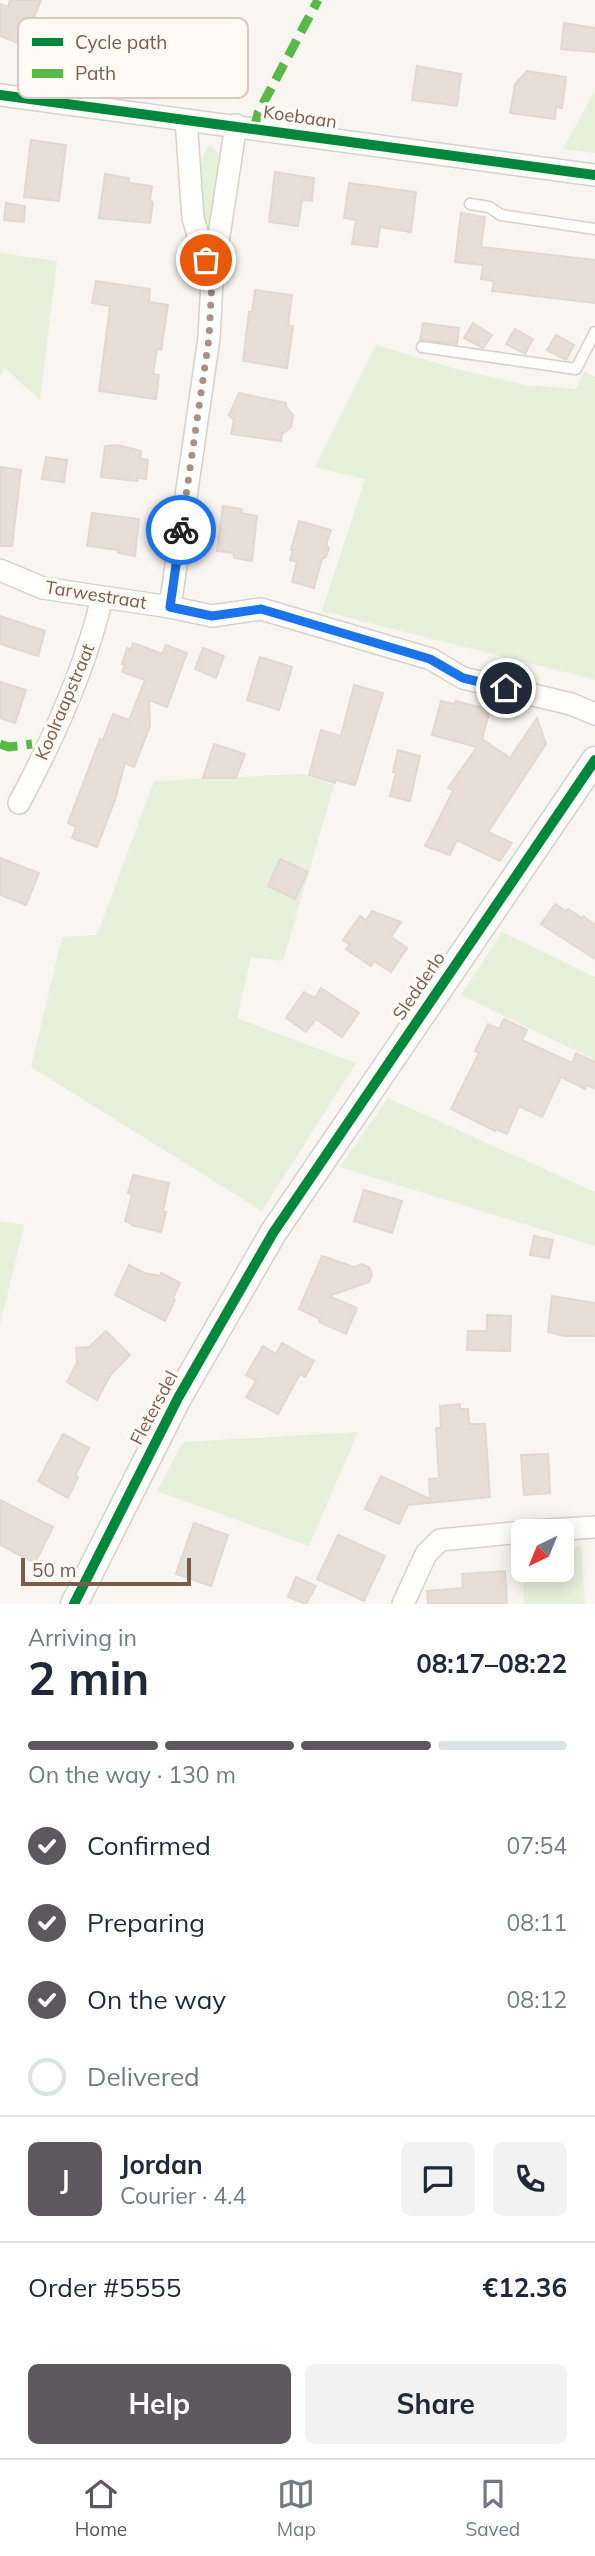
<!DOCTYPE html>
<html lang="en">
<head>
<meta charset="utf-8">
<style>
	:root { --surface:#fff; --page:#f2f2f3; --text:#1f2937; --muted:#747a83; --line:#e0e1e3; --accent:#5c585b }
	body { margin:0; font-family:Mulish,sans-serif; background:var(--page); color:var(--text); height:100vh; display:flex; flex-direction:column; font-size:26px; white-space:nowrap }
	* { box-sizing:border-box; margin:0 }
	p { font-size:23px; color:var(--muted) }
	.icon { flex:none; width:38px; height:38px; fill:none; stroke:currentColor; stroke-width:2; stroke-linecap:round; stroke-linejoin:round }
	.map { position:relative; height:1604px; overflow:hidden }
	.sheet { display:flex; flex-direction:column; background:var(--surface); flex:1 }
	.sheet>* { flex:none }
	.needle { width:46px; rotate:223deg }
	.tools { position:absolute; left:511px; top:1519px; display:grid; gap:14px }
	.tools a { display:grid; place-items:center; width:63px; height:63px; border-radius:10px; background:var(--surface); box-shadow:0 4px 18px #0003; font-size:35px }
	.scale { position:absolute; left:21px; bottom:18px; width:170px; box-sizing:border-box; padding-left:7px; border:4px solid #7a5c4d; border-top:0; font-size:19px; line-height:24px; white-space:nowrap; color:#7a5c4d; -webkit-text-stroke:5px #fffaf3; paint-order:stroke }
	.pin { position:absolute; display:grid; place-items:center; width:60px; height:60px; color:#fff; margin:-30px; border:4px solid #fff; border-radius:50%; box-shadow:0 2px 7px #0007 }
	.courier { position:absolute; display:grid; place-items:center; width:70px; height:70px; margin:-35px; border:5px solid #1a73e8; border-radius:50%; background:#fff; color:#222; box-shadow:0 2px 9px #0007 }
	.head em { font-style:normal; font-weight:700 }
	.head div { display:flex; flex-direction:column-reverse }
	.head { display:flex; align-items:center; justify-content:space-between; height:119px; padding:0 28px }
	h1 { font-size:46px; font-weight:700; line-height:52px }
	.bar { display:grid; grid-template-columns:repeat(4,1fr); gap:10px 7px; align-content:center; height:84px; padding:0 28px }
	.bar i { height:9px; border-radius:5px; background:var(--line) }
	.bar .on { background:var(--accent) }
	.bar p { grid-column:span 4 }
	.line { display:flex; align-items:center; gap:18px; padding:0 28px; border-top:2px solid var(--line) }
	.line div { flex:1 }
	.round { display:grid; place-items:center; flex:none; width:74px; height:74px; border-radius:10px; background:var(--page) }
	ol { padding:0 28px; list-style:none }
	li { display:flex; align-items:center; gap:21px; height:77px }
	li p { margin-inline-start:auto }
	li .icon { padding:7px; border-radius:50%; background:var(--accent); color:#fff; stroke-width:4 }
	li:last-child { color:var(--muted) }
	li i { width:38px; height:38px; border:4px solid var(--line); border-radius:50% }
	.button { display:flex; gap:14px; margin-top:auto; padding:14px 28px }
	.button a { flex:1; height:80px; border-radius:10px; background:var(--accent); color:#fff; font-size:28px; font-weight:700; line-height:80px; text-align:center }
	.button a+a { background:var(--page); color:var(--text) }
	.dock { display:flex; justify-content:space-around; align-items:center; height:98px; border-top:2px solid var(--line); background:var(--surface); font-size:19px; color:var(--muted) }
	.dock a { display:grid; justify-items:center; gap:4px }
	.dock .on { color:var(--accent) }
	.map>svg:first-child { display:block }
	.green { fill:#e7f0db }
	.building { fill:#e6ded7; stroke:#e2d8d2; stroke-width:2 }
	.lines { fill:none; stroke-linecap:round; stroke-linejoin:round }
	.service-casing { stroke:#d7d1cb; stroke-width:13 }
	.minor-casing { stroke:#d7d1cb; stroke-width:24 }
	.tertiary-casing { stroke:#d7d1cb; stroke-width:29 }
	.service { stroke:#fefefd; stroke-width:10 }
	.minor { stroke:#fefefd; stroke-width:21 }
	.tertiary { stroke:#fefefd; stroke-width:26 }
	.quiet { stroke:#58b947; stroke-width:9; stroke-dasharray:18 9; stroke-linecap:butt }
	.cycleway-casing { stroke:#fffaf3; stroke-width:15 }
	.cycleway { stroke:#00873e; stroke-width:10 }
	.done { stroke:#a69286; stroke-width:7; stroke-dasharray:0 12.6 }
	.route { stroke:#1a73e8; stroke-width:9 }
	.labels { text-anchor:middle; stroke-width:7; stroke-linejoin:round; paint-order:stroke }
	.street-label { font-size:18px; fill:#7a5c4d; stroke:#fffaf3 }
	.key { fill:#fffaf3; stroke:#d7cbc1; stroke-width:2 }
	.key-label { font-size:19px; fill:#7a5c4d }
</style>
</head>
<body>
<div class="map">
<svg width="595" height="1604" viewBox="0 0 595 1604">
	<rect width="100%" height="100%" fill="#f9f5f0"/>
	<!-- green -->
	<g class="green">
		<path d="M595,90V153L563,149Z"/>
		<path d="M210,144L218,154L221,165L210,235L205,232C199,198 190,175 210,144Z"/>
		<path d="M0,253L57,261L40,400L5,368L0,375Z"/>
		<path d="M376,345L460,370L525,385L576,389L584,371L595,377V680L322,611L365,479L315,467Z"/>
		<path d="M304,774L334,785L283,961L251,957L237,1018L356,1063L262,1211L31,1067L62,937L97,935L154,781Z"/>
		<path d="M502,932L595,977V1060L461,995Z"/>
		<path d="M388,1098L595,1192V1246L340,1167Z"/>
		<path d="M0,1221L24,1225L0,1325Z"/>
		<path d="M358,1432L309,1546L157,1491L183,1442Z"/>
		<path d="M581,1546L585,1604H524L522,1550L523,1570H562V1547Z"/>
	</g>
	<!-- building -->
	<g class="building">
		<path d="M10,0H41L23,45L0,36V4L8,7Z"/>
		<path d="M564,23L595,28V52L561,49Z"/>
		<path d="M417,66L461,74L457,106L412,100Z"/>
		<path d="M527,71L566,77L562,108L556,107L555,119L510,113L515,84Z"/>
		<path d="M31,140L66,145L59,201L24,197Z"/>
		<path d="M275,172L314,178L312,201L302,200L298,226L269,222Z"/>
		<path d="M105,174L129,178V183L152,186L150,199L153,203L150,223L99,218Z"/>
		<path d="M349,183L416,192L411,232L380,227L377,247L352,244L356,220L344,218Z"/>
		<path d="M6,203L25,206L24,222L4,220Z"/>
		<path d="M461,213L485,217L481,247L595,260V303L492,291L494,281L481,279L483,265L455,262Z"/>
		<path d="M96,281L150,289L149,302L168,305L161,350L157,349L153,374L159,375L156,399L99,391L110,306L92,303Z"/>
		<path d="M255,290L292,295L288,325L293,326L287,368L243,361L249,312H252Z"/>
		<path d="M423,323L459,328L457,344L420,340Z"/>
		<path d="M473,323L492,335L483,348L464,338Z"/>
		<path d="M515,329L533,339L525,354L506,344Z"/>
		<path d="M556,335L574,345L566,360L547,350Z"/>
		<path d="M239,393L286,403V407L293,415L291,427L282,434L281,441L231,434L234,420L229,415Z"/>
		<path d="M117,445L141,451L140,458L148,460L146,479L137,478V481L101,477L105,446Z"/>
		<path d="M46,457L67,460L64,482L42,479Z"/>
		<path d="M0,467L21,470L12,546H0Z"/>
		<path d="M223,506L242,509L241,513L257,516L252,561L234,558L233,553L217,551Z"/>
		<path d="M92,513L139,519L135,556L118,553V550L87,546Z"/>
		<path d="M299,521L331,530L326,545L329,548L326,557L322,559L314,588L292,582L297,562L290,560L293,550H291Z"/>
		<path d="M0,616L45,631L38,656L0,644Z"/>
		<path d="M133,643L162,654L166,645L187,653L167,707L149,700L150,726L134,767L125,763L115,800L97,847L72,838L76,827L68,823L100,739L103,740L113,714L129,720L145,680L122,672L125,665L122,664L127,648L131,649Z"/>
		<path d="M203,648L224,656L216,678L195,669Z"/>
		<path d="M260,657L292,667L279,710L247,700Z"/>
		<path d="M0,682L26,690L15,723L0,718Z"/>
		<path d="M354,685L383,693L355,785L336,780L335,783L309,775L321,730L341,736Z"/>
		<path d="M441,701L455,704L456,701L490,710L482,739L510,758L537,718L546,744L488,832L512,843L500,861L457,840L450,855L425,846L453,791L448,788L477,747L432,735Z"/>
		<path d="M214,744L245,754L236,778H203Z"/>
		<path d="M398,750L420,756L410,801L390,796L396,772H393Z"/>
		<path d="M0,858L39,873L26,905L0,895Z"/>
		<path d="M280,859L308,872L295,899L268,886Z"/>
		<path d="M555,904L566,911L568,909L582,918L583,916L595,925V959L541,924Z"/>
		<path d="M372,911L401,922L391,937L407,948L391,972L374,961L371,966L346,949L350,945L343,940L360,916L366,920Z"/>
		<path d="M321,988L359,1013L342,1037L316,1019L306,1032L286,1018L304,992L315,998Z"/>
		<path d="M504,1019L527,1030L522,1040L572,1063L576,1053L595,1062V1089L587,1085L585,1089L561,1077L542,1117L519,1106L507,1134L496,1129L495,1131L451,1109L479,1053L475,1051L488,1024L499,1029Z"/>
		<path d="M133,1175L169,1183L163,1211L166,1212L161,1232L131,1225V1223L125,1221L132,1194L128,1193Z"/>
		<path d="M364,1190L402,1201L392,1233L354,1221Z"/>
		<path d="M534,1236L553,1240L549,1258L530,1255Z"/>
		<path d="M322,1256L354,1267L362,1264L369,1267L372,1275L369,1282L329,1296L357,1308L346,1334L319,1322L320,1319L299,1309Z"/>
		<path d="M129,1265L144,1273L160,1276L161,1273L180,1283L173,1298L175,1300L165,1321L115,1295Z"/>
		<path d="M552,1296L595,1303V1336H564L548,1332Z"/>
		<path d="M487,1315L511,1316L510,1351L467,1350L468,1331H487Z"/>
		<path d="M106,1331L130,1355L111,1374L97,1400L67,1382L77,1363L76,1348L89,1347Z"/>
		<path d="M282,1343L314,1361L305,1377L300,1374L278,1414L246,1397L256,1381L246,1375L263,1346L276,1354Z"/>
		<path d="M460,1404V1409H468L469,1424H485L490,1497L408,1505L399,1524L365,1509L381,1476L430,1499L429,1479L439,1478L436,1428H441L440,1406Z"/>
		<path d="M63,1434L89,1448L75,1476L78,1477L68,1498L38,1481Z"/>
		<path d="M548,1454L550,1493L524,1495L521,1455Z"/>
		<path d="M0,1500L53,1527L35,1563L0,1545Z"/>
		<path d="M194,1523L228,1535L211,1586L176,1574Z"/>
		<path d="M338,1535L385,1556L364,1601L317,1579Z"/>
		<path d="M505,1571L507,1604H428L427,1591L463,1588L462,1574Z"/>
		<path d="M296,1577L316,1586L306,1604L288,1597Z"/>
	</g>
	<g class="lines">
		<defs>
			<g id="service">
				<path d="M470,204L489,207L501,215L595,229"/>
				<path d="M422,347L576,369L595,332"/>
			</g>
			<g id="minor">
				<path d="M0,95L595,175"/>
				<path d="M186,120L193,218L210,275"/>
				<path d="M0,570L43,588L170,607L212,616L261,609L431,659L463,678L571,704L595,714"/>
				<path d="M170,607L209,338L212,281L236,125"/>
				<path d="M19,803C54,738 85,669 102,598"/>
				<path d="M531,1531L595,1527"/>
				<path d="M403,1604L426,1554L440,1540L523,1532"/>
			</g>
			<path id="tertiary" d="M74,1604L178,1398L273,1233L595,760"/>
		</defs>
		<!-- service casing -->
		<use href="#service" class="service-casing"/>
		<!-- minor casing -->
		<use href="#minor" class="minor-casing"/>
		<!-- tertiary casing -->
		<use href="#tertiary" class="tertiary-casing"/>
		<!-- service -->
		<use href="#service" class="service"/>
		<!-- minor -->
		<use href="#minor" class="minor"/>
		<!-- tertiary -->
		<use href="#tertiary" class="tertiary"/>
		<!-- quiet -->
		<g class="quiet">
			<path d="M254,129L258,113L318,0"/>
			<path d="M0,744L9,747L32,744"/>
		</g>
		<defs>
			<g id="cycleway">
				<path d="M0,95L595,175"/>
				<path d="M74,1604L178,1398L273,1233L595,760"/>
			</g>
		</defs>
		<!-- cycleway casing -->
		<use href="#cycleway" class="cycleway-casing"/>
		<!-- cycleway -->
		<use href="#cycleway" class="cycleway"/>
	</g>
	<g class="lines">
		<!-- done -->
		<path class="done" d="M181,530L209,338L212,281L206,260"/>
		<!-- route -->
		<path class="route" d="M181,530L170,607L212,616L261,609L430,659L463,678L506,688"/>
	</g>
	<g class="labels">
		<!-- street labels -->
		<g class="street-label">
			<text transform="translate(300 117) rotate(8)" y="6">Koebaan</text>
			<text transform="translate(96 595) rotate(9)" y="6">Tarwestraat</text>
			<text transform="translate(65 702) rotate(-67)" y="6">Koolraapstraat</text>
			<text transform="translate(419 986) rotate(-56)" y="6">Sledderlo</text>
			<text transform="translate(154 1408) rotate(-62)" y="6">Fletersdel</text>
		</g>
	</g>
	<!-- legend -->
	<rect x="18" y="18" width="230" height="80" rx="10" class="key"/>
	<rect x="32" y="38" width="31" height="8" fill="#00873e"/>
	<rect x="32" y="69" width="31" height="9" fill="#58b947"/>
	<g class="key-label">
		<text x="75" y="49">Cycle path</text>
		<text x="75" y="80">Path</text>
	</g>
</svg>
<div class="tools">
<a><svg class="needle" viewBox="-14 -14 28 28"><path d="M0-13l5 13h-10z" fill="#e53935"/><path d="M0 13l5-13h-10z" fill="#747a83"/></svg></a>
</div>
<div class="scale">50 m</div>
<div class="pin" style="left:206px;top:260px;background:#ea580c"><svg class="icon" aria-label="bag" viewBox="0 0 24 24"><path d="M5 8h14l-1 12H6zM9 8a3 3 0 0 1 6 0"/></svg></div>
<div class="pin" style="left:506px;top:688px;background:#1f2937"><svg class="icon" aria-label="home" viewBox="0 0 24 24"><path d="M3 11l9-7 9 7M6 9v11h12V9"/></svg></div>
<div class="courier" style="left:181px;top:530px"><svg class="icon" aria-label="bike" viewBox="0 0 24 24"><circle cx="6" cy="16" r="4"/><circle cx="18" cy="16" r="4"/><path d="M6 16l4-8h5l3 8M10 8l3 8H6M13 5h3"/></svg></div>
</div>
<section class="sheet">
<div class="head"><div><h1>2 min</h1><p>Arriving in</p></div><em>08:17–08:22</em></div>
<div class="bar"><i class="on"></i><i class="on"></i><i class="on"></i><i></i><p>On the way · 130 m</p></div>
<ol>
<li><svg class="icon" aria-label="check" viewBox="0 0 24 24"><path d="M5 12l5 5 9-10"/></svg>Confirmed<p>07:54</p></li>
<li><svg class="icon" aria-label="check" viewBox="0 0 24 24"><path d="M5 12l5 5 9-10"/></svg>Preparing<p>08:11</p></li>
<li><svg class="icon" aria-label="check" viewBox="0 0 24 24"><path d="M5 12l5 5 9-10"/></svg>On the way<p>08:12</p></li>
<li><i></i>Delivered</li>
</ol>
<div class="line" style="height:126px"><b class="round" style="background:var(--accent);color:#fff">J</b><div><b>Jordan</b><p>Courier · 4.4</p></div><a class="round"><svg class="icon" aria-label="chat" viewBox="0 0 24 24"><path d="M4 5h16v11H9l-5 4z"/></svg></a><a class="round"><svg class="icon" aria-label="phone" viewBox="0 0 24 24"><path d="M5 4h4l2 5-3 2q2 4 5 5l2-3 5 2v4C11 20 4 13 5 4z"/></svg></a></div>
<div class="line" style="height:91px"><div>Order #5555</div><b>€12.36</b></div>
<div class="button"><a>Help</a><a>Share</a></div>
</section>
<nav class="dock">
<a class="on"><svg class="icon" aria-label="home" viewBox="0 0 24 24"><path d="M3 11l9-7 9 7M6 9v11h12V9"/></svg>Home</a>
<a><svg class="icon" aria-label="map" viewBox="0 0 24 24"><path d="M3 6l6-2 6 2 6-2v14l-6 2-6-2-6 2zM9 4v14M15 6v14"/></svg>Map</a>
<a><svg class="icon" aria-label="saved" viewBox="0 0 24 24"><path d="M7 4h10v16l-5-4-5 4z"/></svg>Saved</a>
</nav>
</body>
</html>
